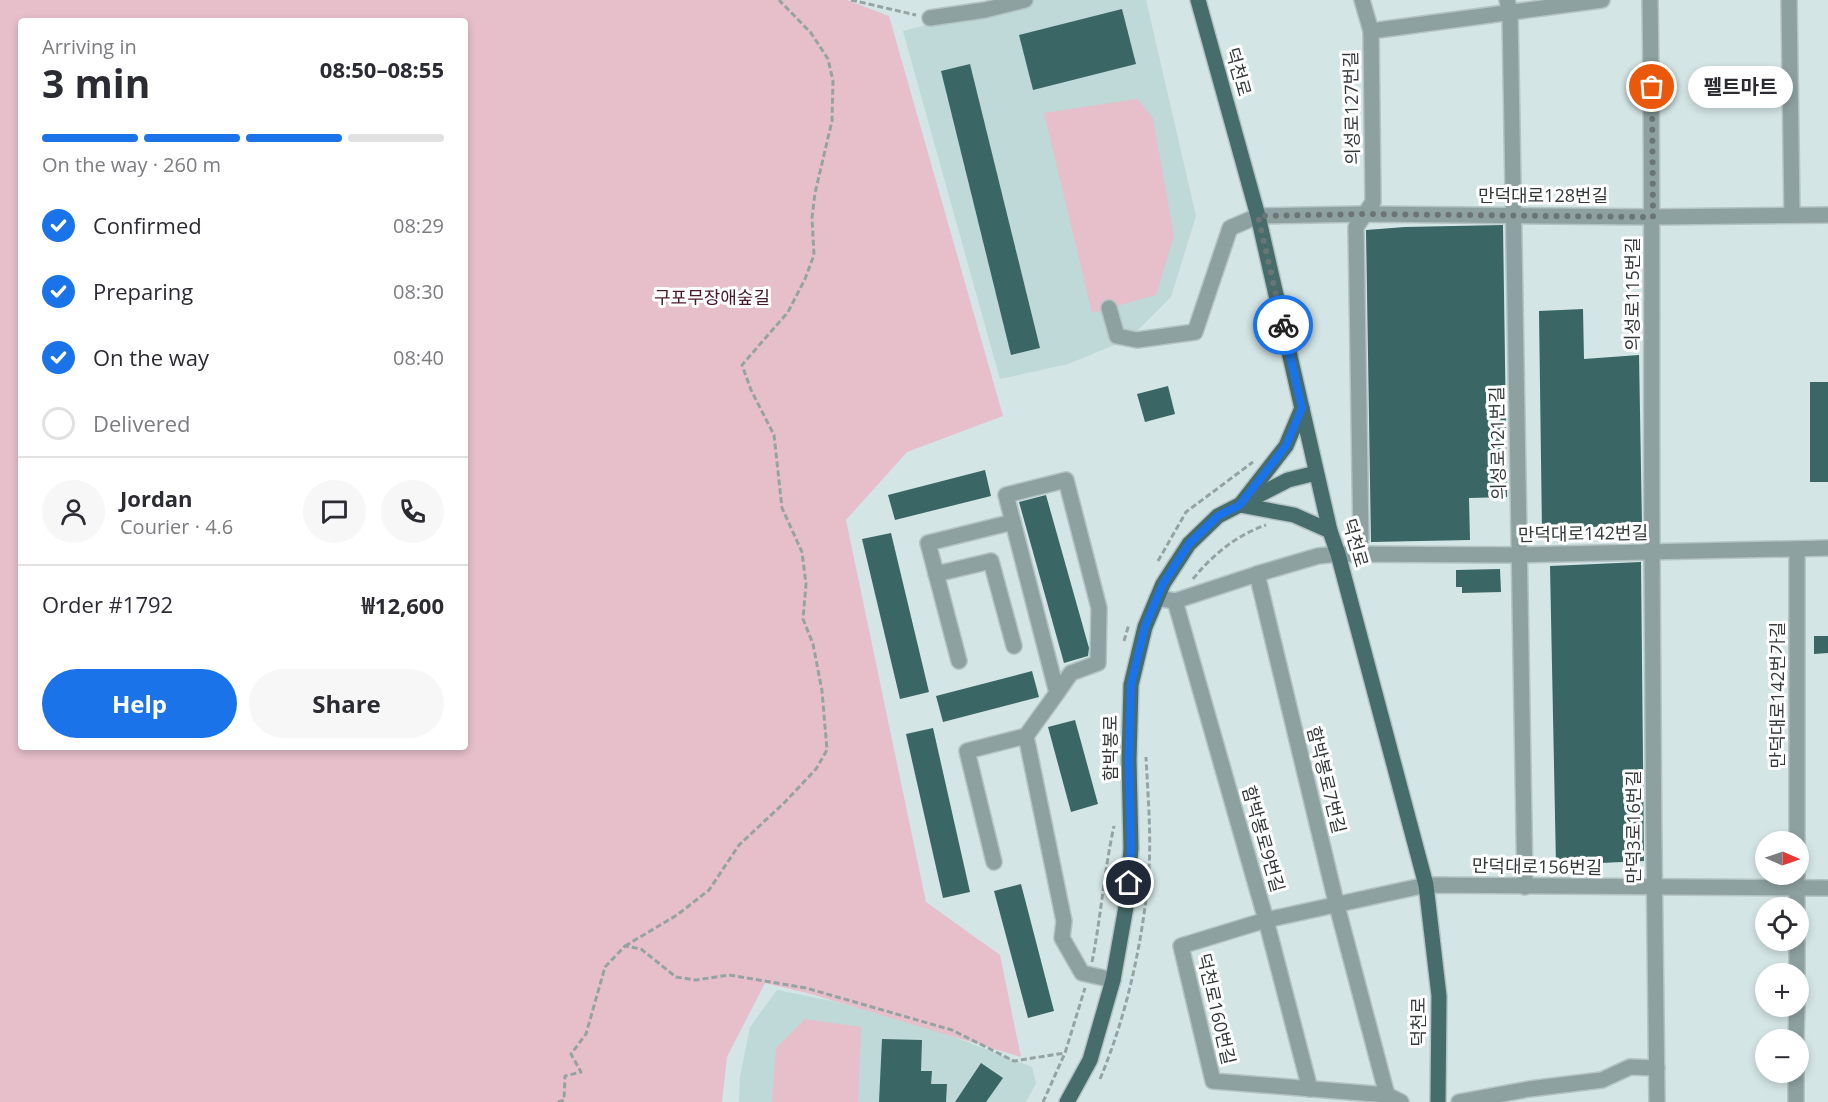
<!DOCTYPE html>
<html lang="en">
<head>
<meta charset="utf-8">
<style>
	:root { --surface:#fff; --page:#f7f7f7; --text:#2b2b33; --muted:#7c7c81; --line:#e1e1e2; --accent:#1a73e8 }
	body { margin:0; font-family:"Open Sans","Noto Sans KR",sans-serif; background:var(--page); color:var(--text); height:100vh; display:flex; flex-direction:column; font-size:22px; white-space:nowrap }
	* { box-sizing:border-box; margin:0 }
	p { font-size:20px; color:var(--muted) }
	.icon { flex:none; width:33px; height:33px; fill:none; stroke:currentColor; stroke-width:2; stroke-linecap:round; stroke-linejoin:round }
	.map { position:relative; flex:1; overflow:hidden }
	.panel { position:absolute; left:18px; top:18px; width:450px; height:732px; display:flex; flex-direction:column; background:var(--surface); border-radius:6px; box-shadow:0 3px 9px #0003 }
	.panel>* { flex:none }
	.needle { width:39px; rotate:92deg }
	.controls { position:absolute; left:1755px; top:831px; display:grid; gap:12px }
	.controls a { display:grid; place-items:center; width:54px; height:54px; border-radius:50%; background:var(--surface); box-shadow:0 3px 9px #0003; font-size:30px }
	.pin { position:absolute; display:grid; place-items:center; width:51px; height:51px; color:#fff; margin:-26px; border:3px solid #fff; border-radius:50%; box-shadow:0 2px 6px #0007 }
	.courier { position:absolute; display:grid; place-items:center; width:60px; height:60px; margin:-30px; border:4px solid #1a73e8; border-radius:50%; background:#fff; color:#222; box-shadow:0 2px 8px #0007 }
	.bubble { position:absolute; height:42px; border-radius:21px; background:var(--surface); box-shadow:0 3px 9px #0003; font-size:20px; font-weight:700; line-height:42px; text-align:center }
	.summary em { font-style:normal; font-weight:700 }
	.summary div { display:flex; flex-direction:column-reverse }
	.summary { display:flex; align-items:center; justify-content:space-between; height:102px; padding:0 24px }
	h1 { font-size:39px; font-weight:700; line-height:45px }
	.bar { display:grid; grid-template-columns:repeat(4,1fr); gap:9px 6px; align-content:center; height:72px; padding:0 24px }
	.bar i { height:8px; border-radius:4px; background:var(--line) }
	.bar .on { background:var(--accent) }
	.bar p { grid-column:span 4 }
	.line { display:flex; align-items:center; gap:15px; padding:0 24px; border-top:2px solid var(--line) }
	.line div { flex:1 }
	.round { display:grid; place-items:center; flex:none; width:63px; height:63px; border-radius:32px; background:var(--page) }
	ol { padding:0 24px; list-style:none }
	li { display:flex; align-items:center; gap:18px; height:66px }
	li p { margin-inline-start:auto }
	li .icon { padding:6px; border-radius:50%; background:var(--accent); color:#fff; stroke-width:4 }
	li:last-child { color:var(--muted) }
	li i { width:33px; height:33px; border:3px solid var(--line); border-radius:50% }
	.button { display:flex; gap:12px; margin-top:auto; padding:12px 24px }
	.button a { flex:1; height:69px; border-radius:36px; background:var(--accent); color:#fff; font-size:24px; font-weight:700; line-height:69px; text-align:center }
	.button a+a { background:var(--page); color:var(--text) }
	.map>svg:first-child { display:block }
	.built { fill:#bfd8d8 }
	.green { fill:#e6bfcb; fill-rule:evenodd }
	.building { fill:#3a6666 }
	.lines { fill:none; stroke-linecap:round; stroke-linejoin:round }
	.minor-casing { stroke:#b4c3c3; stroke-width:18 }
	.major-casing { stroke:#b4c3c3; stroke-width:18 }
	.path { stroke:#96a3a3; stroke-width:3; stroke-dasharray:6 3; stroke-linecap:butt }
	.minor { stroke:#8ea1a1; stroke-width:15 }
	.major { stroke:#476c6c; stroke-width:15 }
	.done { stroke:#6b7575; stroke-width:6; stroke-dasharray:0 10.8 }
	.route { stroke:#1a73e8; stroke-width:8 }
	.labels { text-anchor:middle; stroke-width:6; stroke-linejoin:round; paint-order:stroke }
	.street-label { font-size:18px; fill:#333939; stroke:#fff }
	.park-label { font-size:18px; fill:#4a182c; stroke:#fff }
</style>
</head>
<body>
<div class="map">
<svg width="1828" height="1102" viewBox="0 0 1828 1102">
	<rect width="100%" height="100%" fill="#d4e5e5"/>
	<!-- built -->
	<g class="built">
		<path d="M1024,0H1146L1196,216L1171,297L1129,339L1068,364L1000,379L903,31Z"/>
		<path d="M777,990L833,1001L936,1030L1032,1067L1036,1083L1026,1102H739L740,1077L750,1027Z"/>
	</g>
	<!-- green -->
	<g class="green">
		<path d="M0,0H847L889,16L1003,416L907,452L846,520L926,902L1000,955L1021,1057L811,994L765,983L727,1057L722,1102H0ZM21,21H465V747H21Z"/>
		<path d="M1137,99L1153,118L1174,236L1156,295L1092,313L1044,113Z"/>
		<path d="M805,1019L861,1027L858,1102H772L776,1048Z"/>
	</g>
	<!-- building -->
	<g class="building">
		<path d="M1122,9L1136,64L1033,90L1019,35Z"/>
		<path d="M970,64L1040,348L1011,355L941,71Z"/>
		<path d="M1503,225L1507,497L1469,498L1470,540L1371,542L1366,230L1405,227Z"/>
		<path d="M1583,309L1584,359L1639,355L1642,526L1586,527L1587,532H1542L1539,311Z"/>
		<rect x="1810" y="382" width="18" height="100"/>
		<path d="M1168,386L1175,414L1145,422L1137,394Z"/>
		<path d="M985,470L991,496L895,520L888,495Z"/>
		<path d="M1046,495L1089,648L1088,656L1064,663L1019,502Z"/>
		<path d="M891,533L929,692L900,699L862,539Z"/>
		<path d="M1641,562L1644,861L1556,865L1550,566Z"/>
		<path d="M1500,569L1501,592L1462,593V587H1456V570Z"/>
		<path d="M1814,636H1828V653L1814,654Z"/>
		<path d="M1032,671L1039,697L943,722L936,696Z"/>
		<path d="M1075,720L1098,804L1071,812L1048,727Z"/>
		<path d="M933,728L970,892L943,898L906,734Z"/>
		<path d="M1021,884L1054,1011L1028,1018L994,891Z"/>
		<path d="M882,1039L922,1040L921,1071H932L931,1084H947L946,1102H879Z"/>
		<path d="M981,1063L1003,1078L986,1102H955Z"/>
	</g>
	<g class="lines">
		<defs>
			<g id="minor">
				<path d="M1507,0L1510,12L1525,887"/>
				<path d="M1650,0C1653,185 1651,369 1652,554C1652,737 1655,919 1657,1102"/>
				<path d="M1789,0L1792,215"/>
				<path d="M930,18L985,10L1025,0"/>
				<path d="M1371,31L1602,0"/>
				<path d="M1109,308L1117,336L1137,340L1195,332L1230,228L1258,216L1365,214L1653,217L1828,215"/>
				<path d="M1361,539L1356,227L1373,202L1371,31L1362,0"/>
				<path d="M936,574L991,561L1014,646"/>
				<path d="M1257,574L1337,906L1387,1095"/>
				<path d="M1157,598L1175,601L1257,574L1318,556L1338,554L1518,555L1828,548"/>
				<path d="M1175,601L1266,920L1310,1089"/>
				<path d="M959,661L928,543L1013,522"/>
				<path d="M1057,693L1071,673L1098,663L1099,608L1066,480L1006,495L1057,693L1026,736L1064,921L1062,938L1082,973L1113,980"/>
				<path d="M1797,842V549"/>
				<path d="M994,862L967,751L1026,736"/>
				<path d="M1797,908V874"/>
				<path d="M1797,974V940"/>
				<path d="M1796,1040L1797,1006"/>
				<path d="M1401,1102L1387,1095L1213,1081L1181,946L1266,920L1426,885L1828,888"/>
				<path d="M1459,1102L1529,1089L1602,1080L1630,1067L1657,1068"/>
				<path d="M1796,1102V1072"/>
			</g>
			<g id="major">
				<path d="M1198,0L1258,216L1330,531L1338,554L1426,885L1439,996L1438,1102"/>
				<path d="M1302,408L1286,446L1240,505L1294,515L1330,531"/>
				<path d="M1067,1102L1090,1060L1113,980L1127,901L1131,848L1129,760L1131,685L1145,627L1163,584L1189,544L1218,516L1288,480L1316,473"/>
			</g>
		</defs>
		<!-- minor casing -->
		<use href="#minor" class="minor-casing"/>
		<!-- major casing -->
		<use href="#major" class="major-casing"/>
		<!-- path -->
		<g class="path">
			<path d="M851,0L916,15"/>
			<path d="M1158,561L1186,512L1253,462"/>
			<path d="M1193,579C1212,555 1237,535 1266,525"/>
			<path d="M1124,641L1129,624"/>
			<path d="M625,946L677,915L709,890L739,845L785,802L816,769L827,750L822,691L813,644L803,619L806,584L802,552L782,508L774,435L751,390L742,365L788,312L805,279L814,255L812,218L815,193L832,121L833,81L828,59L811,33L779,0"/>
			<path d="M1092,962C1101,917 1104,871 1114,826"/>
			<path d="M1100,1079C1126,1017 1141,949 1148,882C1152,841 1148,798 1146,757"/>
			<path d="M558,1102L564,1100L565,1076L581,1072L571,1054L586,1034L605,967L625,946L641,949L676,977L696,980L729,975L806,988L952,1030L1014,1061L1065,1053"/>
			<path d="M1043,1102L1065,1053L1085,988"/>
		</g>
		<!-- minor -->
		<use href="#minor" class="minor"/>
		<!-- major -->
		<use href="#major" class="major"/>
	</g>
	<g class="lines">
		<!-- done -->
		<path class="done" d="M1283,325L1258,216L1365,214L1653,217L1652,87"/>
		<!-- route -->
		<path class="route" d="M1129,883L1131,848L1129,760L1131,685L1145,627L1163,584L1189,544L1218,516L1240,505L1286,446L1302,408L1283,325"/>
	</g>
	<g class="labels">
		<!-- street labels -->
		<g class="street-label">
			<text transform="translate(1238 72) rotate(74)" y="6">덕천로</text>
			<text transform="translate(1352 108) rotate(-91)" y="6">의성로127번길</text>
			<text x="1543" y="202">만덕대로128번길</text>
			<text transform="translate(1633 294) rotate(-90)" y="6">의성로115번길</text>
			<text transform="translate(1498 443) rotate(-91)" y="6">의성로121번길</text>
			<text transform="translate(1583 534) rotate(-1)" y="6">만덕대로142번길</text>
			<text transform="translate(1355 543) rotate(74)" y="6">덕천로</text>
			<text transform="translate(1778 695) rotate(-90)" y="6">만덕대로142번가길</text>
			<text transform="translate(1111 748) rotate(-90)" y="6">함박봉로</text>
			<text transform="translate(1326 780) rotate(76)" y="6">함박봉로7번길</text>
			<text transform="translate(1634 827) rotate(-90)" y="6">만덕3로16번길</text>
			<text transform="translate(1263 839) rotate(74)" y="6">함박봉로9번길</text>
			<text transform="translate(1537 867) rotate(1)" y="6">만덕대로156번길</text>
			<text transform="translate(1216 1009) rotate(77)" y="6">덕천로160번길</text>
			<text transform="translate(1419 1022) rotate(-90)" y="6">덕천로</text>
		</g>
		<!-- park labels -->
		<g class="park-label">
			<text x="712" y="304">구포무장애숲길</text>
		</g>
	</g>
</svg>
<div class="controls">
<a><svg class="needle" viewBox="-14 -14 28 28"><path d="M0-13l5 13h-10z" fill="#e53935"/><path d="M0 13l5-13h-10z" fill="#7c7c81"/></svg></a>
<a><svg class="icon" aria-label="locate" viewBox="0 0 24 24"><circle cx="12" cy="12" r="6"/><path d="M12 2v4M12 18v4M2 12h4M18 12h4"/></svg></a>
<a>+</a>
<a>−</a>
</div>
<div class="pin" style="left:1652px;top:87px;background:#ea580c"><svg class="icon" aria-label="bag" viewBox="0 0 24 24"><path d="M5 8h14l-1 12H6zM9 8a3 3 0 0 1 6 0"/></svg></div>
<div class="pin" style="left:1129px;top:883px;background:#1f2937"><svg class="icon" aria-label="home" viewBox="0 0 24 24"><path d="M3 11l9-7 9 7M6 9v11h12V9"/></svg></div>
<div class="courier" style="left:1283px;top:325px"><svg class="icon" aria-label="bike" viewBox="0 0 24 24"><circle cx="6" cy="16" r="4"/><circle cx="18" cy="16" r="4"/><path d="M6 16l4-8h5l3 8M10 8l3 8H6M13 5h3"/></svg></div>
<div class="bubble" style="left:1688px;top:66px;width:105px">펠트마트</div>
<section class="panel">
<div class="summary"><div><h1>3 min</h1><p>Arriving in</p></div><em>08:50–08:55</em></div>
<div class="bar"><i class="on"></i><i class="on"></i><i class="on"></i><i></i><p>On the way · 260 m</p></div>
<ol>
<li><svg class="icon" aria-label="check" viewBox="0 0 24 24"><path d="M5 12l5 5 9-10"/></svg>Confirmed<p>08:29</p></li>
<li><svg class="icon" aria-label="check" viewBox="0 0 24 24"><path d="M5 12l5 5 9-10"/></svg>Preparing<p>08:30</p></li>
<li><svg class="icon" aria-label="check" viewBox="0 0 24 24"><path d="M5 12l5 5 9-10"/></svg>On the way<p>08:40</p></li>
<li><i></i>Delivered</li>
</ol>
<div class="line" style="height:108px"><a class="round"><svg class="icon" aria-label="person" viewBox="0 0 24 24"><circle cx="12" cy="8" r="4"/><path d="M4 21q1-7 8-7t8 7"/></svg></a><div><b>Jordan</b><p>Courier · 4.6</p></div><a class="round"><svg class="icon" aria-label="chat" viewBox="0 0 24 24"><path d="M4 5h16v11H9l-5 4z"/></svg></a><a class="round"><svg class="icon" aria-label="phone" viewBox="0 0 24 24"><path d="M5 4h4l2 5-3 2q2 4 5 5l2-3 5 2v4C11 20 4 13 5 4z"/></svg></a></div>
<div class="line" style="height:78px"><div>Order #1792</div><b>₩12,600</b></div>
<div class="button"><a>Help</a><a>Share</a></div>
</section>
</div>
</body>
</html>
